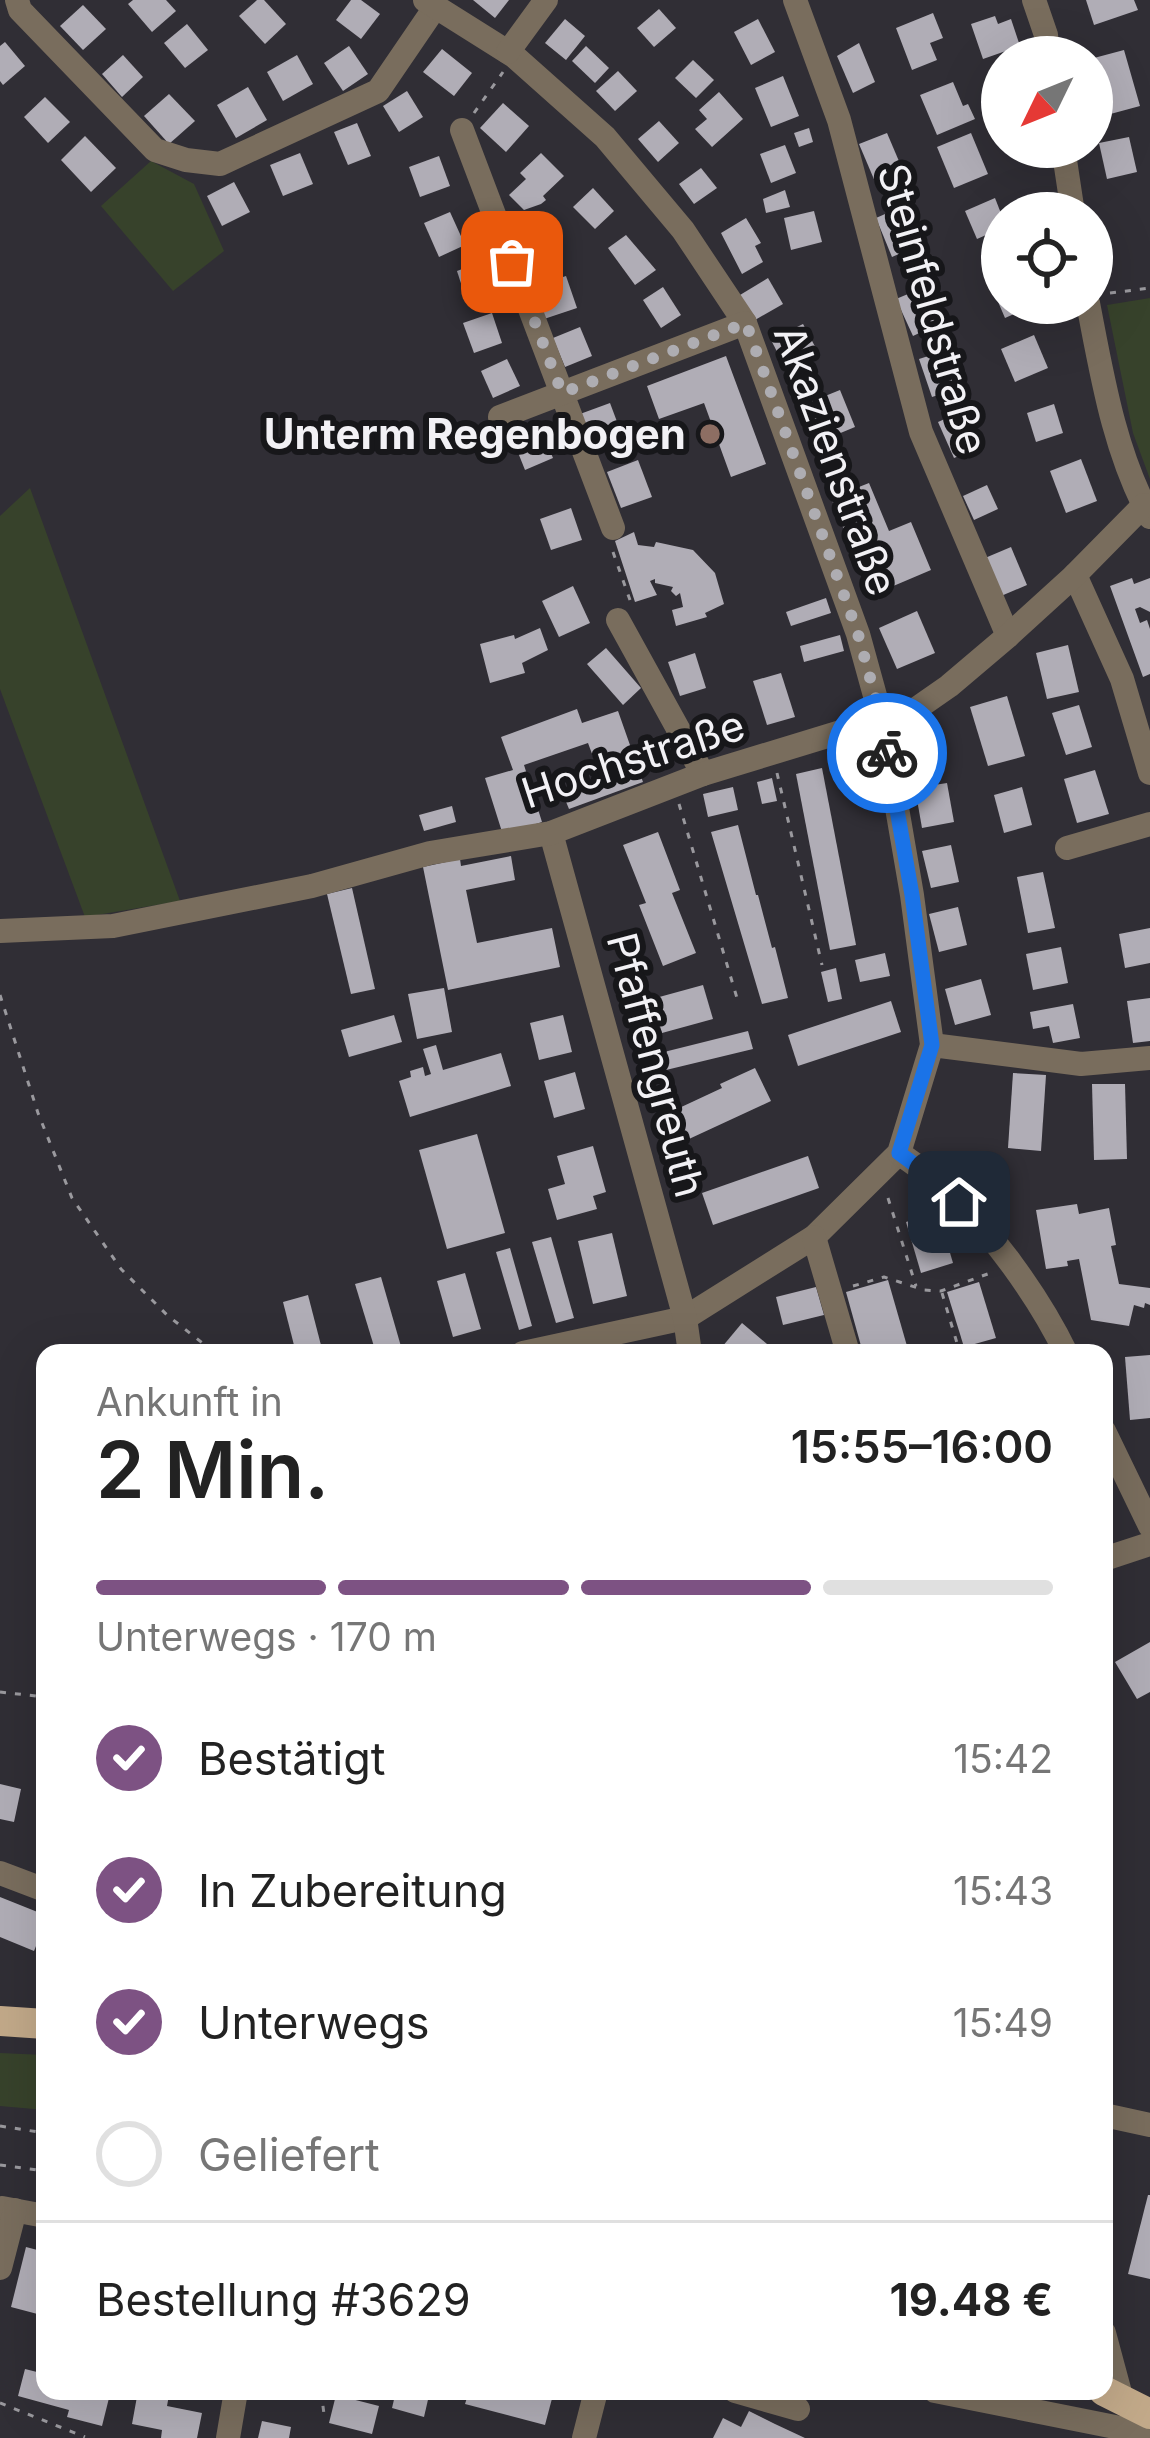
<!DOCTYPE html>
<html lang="de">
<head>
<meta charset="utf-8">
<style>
	:root { --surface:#fff; --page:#f6f6f6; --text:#222; --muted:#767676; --line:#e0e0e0; --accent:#7d5283 }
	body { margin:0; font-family:Inter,sans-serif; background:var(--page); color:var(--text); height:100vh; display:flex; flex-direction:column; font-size:45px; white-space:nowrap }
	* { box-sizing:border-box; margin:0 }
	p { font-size:39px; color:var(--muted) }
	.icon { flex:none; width:66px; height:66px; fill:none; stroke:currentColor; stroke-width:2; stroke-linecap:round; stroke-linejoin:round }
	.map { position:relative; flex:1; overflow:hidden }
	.details { position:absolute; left:36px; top:1344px; width:1077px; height:1056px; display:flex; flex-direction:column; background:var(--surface); border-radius:24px; box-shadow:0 12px 48px #0002 }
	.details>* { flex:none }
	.needle { width:78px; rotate:227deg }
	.fabs { position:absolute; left:981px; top:36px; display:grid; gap:24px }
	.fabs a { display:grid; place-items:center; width:132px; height:132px; border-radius:50%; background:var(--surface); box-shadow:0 12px 48px #0002; font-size:60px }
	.pin { position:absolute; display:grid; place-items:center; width:102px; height:102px; color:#fff; margin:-51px; border-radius:24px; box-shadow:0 6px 18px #0006 }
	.courier { position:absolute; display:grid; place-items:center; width:120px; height:120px; margin:-60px; border:9px solid #1a73e8; border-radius:50%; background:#fff; color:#222; box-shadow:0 3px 15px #0007 }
	.overview em { font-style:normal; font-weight:600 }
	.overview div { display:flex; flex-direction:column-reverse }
	.overview { display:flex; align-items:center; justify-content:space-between; height:204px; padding:0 60px }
	h1 { font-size:78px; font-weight:600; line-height:90px }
	.bar { display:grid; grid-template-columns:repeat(4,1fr); gap:18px 12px; align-content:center; height:144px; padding:0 60px }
	.bar i { height:15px; border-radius:9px; background:var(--line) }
	.bar .selected { background:var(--accent) }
	.bar p { grid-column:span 4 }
	.line { display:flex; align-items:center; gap:30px; padding:0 60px; border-top:3px solid var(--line) }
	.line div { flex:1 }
	ol { padding:0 60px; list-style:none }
	li { display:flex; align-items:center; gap:36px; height:132px }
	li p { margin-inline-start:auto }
	li .icon { padding:12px; border-radius:50%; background:var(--accent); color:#fff; stroke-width:4 }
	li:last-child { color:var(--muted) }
	li i { width:66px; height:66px; border:6px solid var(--line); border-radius:50% }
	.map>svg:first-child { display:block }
	.green { fill:#37422b }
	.building { fill:#b0adb6 }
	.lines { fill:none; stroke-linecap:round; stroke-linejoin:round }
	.path { stroke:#9a999e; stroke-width:3; stroke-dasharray:6 9; stroke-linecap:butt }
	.minor { stroke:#796d5d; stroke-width:24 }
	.major { stroke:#c2a989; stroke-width:30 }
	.done { stroke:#aeadb2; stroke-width:12; stroke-dasharray:0 21.6 }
	.route { stroke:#1a73e8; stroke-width:15 }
	.education-dot { fill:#8d6e63; stroke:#17171a; stroke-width:4.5 }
	.labels { text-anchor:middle; stroke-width:12; stroke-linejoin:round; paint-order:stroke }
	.street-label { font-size:42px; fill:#f2f1f5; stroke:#17171a }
	.poi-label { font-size:42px; font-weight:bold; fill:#f2f1f5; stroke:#17171a; text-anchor:end }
</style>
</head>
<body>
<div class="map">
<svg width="1150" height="2438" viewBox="0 0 1150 2438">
	<rect width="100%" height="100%" fill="#302e35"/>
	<!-- green -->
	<g class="green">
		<path d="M151,161L194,184L224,251L173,291L101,206Z"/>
		<path d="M1150,298V479L1133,433L1107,305Z"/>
		<path d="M30,488L180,901L85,917L0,689V516Z"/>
		<path d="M0,2053L45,2055V2110L0,2106Z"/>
	</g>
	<!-- building -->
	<g class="building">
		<path d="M133,0H166L176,11L152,32L128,4Z"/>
		<path d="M257,0H264L286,24L265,44L239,16Z"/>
		<path d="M351,0H361L380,14L361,39L336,20Z"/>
		<path d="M473,0H509L495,18Z"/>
		<path d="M1086,0H1134L1138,10L1094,25Z"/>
		<path d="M83,5L106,29L83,50L60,26Z"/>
		<path d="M659,9L676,28L654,47L637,28Z"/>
		<path d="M933,13L943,38L930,43L937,60L912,70L896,28Z"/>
		<path d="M995,16L998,24L1011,19L1020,46L983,59L971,24Z"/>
		<path d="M565,19L585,36L566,60L545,43Z"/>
		<path d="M758,19L775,52L751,65L734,32Z"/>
		<path d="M187,24L208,50L185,68L164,43Z"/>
		<path d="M5,42L25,66L3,85L0,81V46Z"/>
		<path d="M859,43L875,82L853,93L837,56Z"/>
		<path d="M349,46L368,74L343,91L324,63Z"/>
		<path d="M586,46L609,68L595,83L572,61Z"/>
		<path d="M442,49L472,73L454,96L423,72Z"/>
		<path d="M1124,50L1140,106L1092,119V94L1104,91L1094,58Z"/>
		<path d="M123,55L143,77L122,97L102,74Z"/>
		<path d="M297,55L313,84L283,101L267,72Z"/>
		<path d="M693,60L714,80L696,98L675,78Z"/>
		<path d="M618,71L637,91L615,111L596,91Z"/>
		<path d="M783,76L799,116L771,127L755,88Z"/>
		<path d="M953,82L963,106L968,104L975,119L937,135L920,95Z"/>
		<path d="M248,87L267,120L236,138L217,105Z"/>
		<path d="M407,91L423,117L399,132L383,106Z"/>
		<path d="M719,92L743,119L712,147L695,129L707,119L699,110Z"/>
		<path d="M169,94L195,121L169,144L144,116Z"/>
		<path d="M45,97L70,122L48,143L24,117Z"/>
		<path d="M503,103L529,126L506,152L480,128Z"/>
		<path d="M659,121L679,143L658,162L638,139Z"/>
		<path d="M357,123L371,156L348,165L334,132Z"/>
		<path d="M809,128L813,142L799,147L794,133Z"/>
		<path d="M887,133L904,173L876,184L859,144Z"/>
		<path d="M971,133L988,174L954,188L937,147Z"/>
		<path d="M85,136L116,168L91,192L61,160Z"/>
		<path d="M1129,137L1137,172L1107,179L1099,143Z"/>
		<path d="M785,145L796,173L771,183L760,154Z"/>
		<path d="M300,153L313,184L283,196L270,165Z"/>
		<path d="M541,153L564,176L543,196L546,200L541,204L524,210L509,195L526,179L520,173Z"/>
		<path d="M439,156L450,186L420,197L409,167Z"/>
		<path d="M701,168L717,188L694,204L679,184Z"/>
		<path d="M234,182L250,212L222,226L207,196Z"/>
		<path d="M593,188L614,211L595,229L573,207Z"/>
		<path d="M785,190L790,207L766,213L763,199Z"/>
		<path d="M995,198L1002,216V228L977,239L965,211Z"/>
		<path d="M910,203L926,242L892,257L876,218Z"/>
		<path d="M814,211L822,242L791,250L784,218Z"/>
		<path d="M450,212L465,245L439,257L424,223Z"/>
		<path d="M746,218L761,243L755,246L763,262L742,274L721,233Z"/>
		<path d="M542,233L554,265L527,276L515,243Z"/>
		<path d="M626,235L656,270L635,285L608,248Z"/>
		<path d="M486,260L496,288L466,299L457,271Z"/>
		<path d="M1002,270V303H1039L1005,318L987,276Z"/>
		<path d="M566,276L577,308L544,319L533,287Z"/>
		<path d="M768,278L783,304L755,320L740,295Z"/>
		<path d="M663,287L681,315L661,328L643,300Z"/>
		<path d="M920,289L936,325L913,336L896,299Z"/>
		<path d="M492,313L502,343L474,353L463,323Z"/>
		<path d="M803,324L819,354L787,371L771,340Z"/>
		<path d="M580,327L592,356L565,367L553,338Z"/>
		<path d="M1034,335L1048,368L1015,382L1001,349Z"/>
		<path d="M944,351L957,389L932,397L919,359Z"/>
		<path d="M726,356L766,464L731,477L704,403L659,419L647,386Z"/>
		<path d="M507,359L520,386L493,398L481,371Z"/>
		<path d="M840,390L855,427L814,444L798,407Z"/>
		<path d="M610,403L622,435L592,446L580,414Z"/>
		<path d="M1054,404L1063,433L1036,442L1027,413Z"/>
		<path d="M965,410L981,447L954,458L938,422Z"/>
		<path d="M539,424L553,458L525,470L511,435Z"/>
		<path d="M1081,459L1097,501L1066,513L1050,471Z"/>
		<path d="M638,460L652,497L621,508L607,472Z"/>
		<path d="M869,483L889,531L911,522L931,570L891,587L870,539L851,547L831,498Z"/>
		<path d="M987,485L998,509L974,520L963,496Z"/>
		<path d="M571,508L582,540L551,550L540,519Z"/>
		<path d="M634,532L638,545L654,547L656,542L693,550L715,573L724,604L705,613L707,617L676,626L672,610L683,607L680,593L676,596L671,591L673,587L655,583V579L650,581L657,595L635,602L615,541Z"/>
		<path d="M1011,547L1027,585L1001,596L985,558Z"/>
		<path d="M1132,578L1134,584L1150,578V612L1140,607L1135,609L1140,623L1147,620L1150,629V674L1143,677L1110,586Z"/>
		<path d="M573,586L590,623L559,637L542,601Z"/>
		<path d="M826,598L831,613L791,626L786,612Z"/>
		<path d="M917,611L935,653L897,669L879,628Z"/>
		<path d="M540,628L548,650L522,663L525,673L490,683L480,644L514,635L515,639Z"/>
		<path d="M840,635L844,651L804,662L800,646Z"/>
		<path d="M1068,645L1079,692L1047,699L1036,653Z"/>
		<path d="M606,648L641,688L623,705L587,664Z"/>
		<path d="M695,653L706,688L680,696L668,662Z"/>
		<path d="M781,673L795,717L767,725L753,681Z"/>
		<path d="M1007,696L1025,756L988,766L970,707Z"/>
		<path d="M1079,705L1092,747L1066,755L1052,713Z"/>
		<path d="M577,709L582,723L618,711L643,782L569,809L562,792L601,778L588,743L524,765L542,822L503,835L485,778L513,770L501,737Z"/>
		<path d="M936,728L943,758L914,765L907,736Z"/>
		<path d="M822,768L856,945L830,950L796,774Z"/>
		<path d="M1095,770L1109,814L1077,823L1064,779Z"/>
		<path d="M772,778L777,801L762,804L757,782Z"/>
		<path d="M947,783L954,822L922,828L915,788Z"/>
		<path d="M733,787L738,810L708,817L703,794Z"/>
		<path d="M1022,787L1032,825L1004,833L994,795Z"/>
		<path d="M452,806L456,822L424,831L419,815Z"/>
		<path d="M738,825L756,895H758L772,948L775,947L788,998L762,1004L711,832Z"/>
		<path d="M658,832L680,890L672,893L696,953L663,966L639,905L646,903L623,845Z"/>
		<path d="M951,845L959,882L931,888L922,851Z"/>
		<path d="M511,856L515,880L466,890L477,943L552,928L560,967L448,990L423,867L460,859L461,866Z"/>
		<path d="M1043,872L1055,928L1028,933L1017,877Z"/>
		<path d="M352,888L375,989L351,994L327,894Z"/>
		<path d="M958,907L967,945L939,952L929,914Z"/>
		<path d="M1150,928V963L1125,968L1119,934Z"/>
		<path d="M1061,947L1068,983L1033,990L1026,954Z"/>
		<path d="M885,953L890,976L860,982L855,960Z"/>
		<path d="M836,968L842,999L828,1002L821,972Z"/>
		<path d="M981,979L991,1015L955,1025L945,989Z"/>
		<path d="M703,985L713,1019L662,1033L652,999Z"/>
		<path d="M444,988L452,1032L417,1039L408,994Z"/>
		<path d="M1150,998V1041L1133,1043L1127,1001Z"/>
		<path d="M891,1001L901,1032L798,1066L788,1035Z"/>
		<path d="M1073,1004L1080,1038L1053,1043L1049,1026L1033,1029L1030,1012Z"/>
		<path d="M394,1015L402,1042L349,1057L341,1030Z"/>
		<path d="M563,1015L572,1052L539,1060L530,1023Z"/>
		<path d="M748,1031L753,1049L666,1070L668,1080L651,1084L644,1057Z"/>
		<path d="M436,1045L443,1070L501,1053L511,1086L410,1117L399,1081L411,1077L410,1071L423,1067L425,1076L431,1074L423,1049Z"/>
		<path d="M755,1068L771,1101L676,1145L662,1116L722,1088L720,1084Z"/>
		<path d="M575,1072L585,1109L554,1118L544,1081Z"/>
		<path d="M1013,1073L1046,1075L1041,1151L1008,1148Z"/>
		<path d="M1092,1084H1125L1127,1159L1094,1160Z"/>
		<path d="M477,1134L505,1233L447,1249L419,1150Z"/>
		<path d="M593,1146L606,1192L593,1196L597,1209L557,1220L548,1189L565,1184L557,1156Z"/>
		<path d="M808,1156L819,1188L713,1225L702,1193Z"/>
		<path d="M1077,1204L1079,1214L1109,1208L1116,1245L1111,1246L1119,1284L1150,1288V1305L1145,1303L1144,1308L1134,1305L1129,1326L1091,1320L1079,1259L1067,1261L1068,1266L1046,1269L1036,1210Z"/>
		<path d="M938,1212L953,1263L921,1273L906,1222Z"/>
		<path d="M612,1233L627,1296L593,1304L578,1241Z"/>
		<path d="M551,1237L574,1318L556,1323L532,1242Z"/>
		<path d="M510,1248L532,1326L519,1330L496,1252Z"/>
		<path d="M465,1273L481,1329L453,1337L437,1281Z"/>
		<path d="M381,1277L402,1350L390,1353H376L355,1284Z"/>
		<path d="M888,1280L909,1353H863L846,1292Z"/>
		<path d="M979,1282L996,1338L964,1347L947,1292Z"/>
		<path d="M816,1287L824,1315L783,1325L776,1297Z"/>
		<path d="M308,1295L323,1353H296L283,1302Z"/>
		<path d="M742,1323L767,1344L760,1353H717Z"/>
		<path d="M1150,1355V1418L1130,1420L1125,1357Z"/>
		<path d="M1150,1642V1692L1137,1699L1115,1662Z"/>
		<path d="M0,1784L21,1789L14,1822L0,1819Z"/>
		<path d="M0,1897L45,1915V1924L34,1951L0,1937Z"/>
		<path d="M1104,2003L1112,2031L1104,2033Z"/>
		<path d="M1148,2195H1150V2279L1128,2274Z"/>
		<path d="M26,2247L45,2252V2316L11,2307Z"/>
		<path d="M25,2369L45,2374V2391H82L109,2398L102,2426L67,2417L69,2410L18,2396Z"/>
		<path d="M138,2391L169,2395L167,2406L202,2413L197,2438H161L162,2430L132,2424Z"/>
		<path d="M396,2391H430L424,2417L392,2408Z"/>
		<path d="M469,2391H554L545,2425L465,2404Z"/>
		<path d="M336,2395L379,2406L372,2434L329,2423Z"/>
		<path d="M749,2411L775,2424L805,2438H713L723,2418L741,2427Z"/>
		<path d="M262,2421L291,2427L289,2438H258Z"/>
	</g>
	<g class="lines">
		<!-- path -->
		<g class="path">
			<path d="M474,113L503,72"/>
			<path d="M1110,293L1150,288"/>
			<path d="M613,552L630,600"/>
			<path d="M777,773L822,965"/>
			<path d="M679,804L737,998"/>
			<path d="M0,995L38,1113L72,1198L121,1269L167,1315L215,1353"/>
			<path d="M888,1198L916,1286"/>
			<path d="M853,1286L884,1277L924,1290L941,1291L993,1272"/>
			<path d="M942,1293L960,1353"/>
			<path d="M0,1692L45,1697"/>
			<path d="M0,2126L45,2133"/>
			<path d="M0,2165L45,2171"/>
			<path d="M321,2391L324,2414"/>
			<path d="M0,2403L85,2437"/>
		</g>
		<!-- minor -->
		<g class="minor">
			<path d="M17,0L20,10L155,150L186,160L220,164L378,91L436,6"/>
			<path d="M425,0L514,56L605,137L683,230L745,323L858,634L882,721L912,895L932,1045L899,1153L814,1237L685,1318L523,1353"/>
			<path d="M795,0L839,120L921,432L1008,636"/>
			<path d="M1034,0L1046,35L1049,57"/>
			<path d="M508,52L546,0"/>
			<path d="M462,130L613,528"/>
			<path d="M1063,147L1073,213"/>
			<path d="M1088,303C1102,375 1114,451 1150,517"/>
			<path d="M500,417L745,323"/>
			<path d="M1075,575L1122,679L1150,773"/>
			<path d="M618,620L703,774"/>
			<path d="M551,833L685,1318L690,1353"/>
			<path d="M1067,848L1150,824"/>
			<path d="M0,931L113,926L312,886L430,853L551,833L703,774L916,709L949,686L1008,636L1075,575L1144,505"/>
			<path d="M932,1045L1081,1064L1150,1058"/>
			<path d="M899,1153C914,1164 930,1175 944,1187C990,1229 1039,1297 1066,1353"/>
			<path d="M814,1237L848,1353"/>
			<path d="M1104,1431L1150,1526"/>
			<path d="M1104,1559L1150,1544"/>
			<path d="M0,1873L45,1890"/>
			<path d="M1104,2115L1150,2125"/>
			<path d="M2,2208L45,2216"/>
			<path d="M0,2268L15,2210"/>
			<path d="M1104,2333L1122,2400"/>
			<path d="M735,2391L798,2409"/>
			<path d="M935,2391L1150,2434"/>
			<path d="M228,2438L236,2391"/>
			<path d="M584,2438L596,2391"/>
		</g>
		<!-- major -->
		<g class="major">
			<path d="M0,2021L45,2024"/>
			<path d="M1104,2391L1150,2414"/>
		</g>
	</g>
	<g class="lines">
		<!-- done -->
		<path class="done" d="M512,262L562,393L746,323L858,634L882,721L887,753"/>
		<!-- route -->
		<path class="route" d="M887,753L912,895L932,1045L899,1153L941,1184L959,1202"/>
	</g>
	<!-- markers -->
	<circle class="education-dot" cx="710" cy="434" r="12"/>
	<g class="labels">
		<!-- street labels -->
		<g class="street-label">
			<text transform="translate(933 309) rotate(74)" y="15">Steinfeldstraße</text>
			<text transform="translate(836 460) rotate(70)" y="15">Akazienstraße</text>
			<text transform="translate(633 759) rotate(-18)" y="15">Hochstraße</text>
			<text transform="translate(656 1065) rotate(75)" y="15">Pfaffengreuth</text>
		</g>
		<!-- poi labels -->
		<g class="poi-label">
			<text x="686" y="449">Unterm Regenbogen</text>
		</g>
	</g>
</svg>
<div class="fabs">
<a><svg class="needle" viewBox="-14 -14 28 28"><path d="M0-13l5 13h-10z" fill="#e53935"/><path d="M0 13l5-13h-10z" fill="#767676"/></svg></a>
<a><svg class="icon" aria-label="locate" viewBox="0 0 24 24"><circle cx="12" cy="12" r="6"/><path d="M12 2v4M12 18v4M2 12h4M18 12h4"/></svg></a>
</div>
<div class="pin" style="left:512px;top:262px;background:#ea580c"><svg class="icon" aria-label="bag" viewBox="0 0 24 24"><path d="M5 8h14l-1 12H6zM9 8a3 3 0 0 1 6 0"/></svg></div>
<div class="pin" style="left:959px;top:1202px;background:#1f2937"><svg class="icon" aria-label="home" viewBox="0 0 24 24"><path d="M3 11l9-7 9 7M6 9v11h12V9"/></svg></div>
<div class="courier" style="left:887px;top:753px"><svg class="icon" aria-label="bike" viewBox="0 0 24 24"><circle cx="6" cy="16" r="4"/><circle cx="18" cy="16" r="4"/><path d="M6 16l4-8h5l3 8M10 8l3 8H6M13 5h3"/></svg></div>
<section class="details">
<div class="overview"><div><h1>2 Min.</h1><p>Ankunft in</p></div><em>15:55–16:00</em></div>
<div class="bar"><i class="selected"></i><i class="selected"></i><i class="selected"></i><i></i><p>Unterwegs · 170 m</p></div>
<ol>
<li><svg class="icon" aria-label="check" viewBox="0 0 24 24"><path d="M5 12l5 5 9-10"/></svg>Bestätigt<p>15:42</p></li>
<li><svg class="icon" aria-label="check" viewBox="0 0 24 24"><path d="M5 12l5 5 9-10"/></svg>In Zubereitung<p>15:43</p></li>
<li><svg class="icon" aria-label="check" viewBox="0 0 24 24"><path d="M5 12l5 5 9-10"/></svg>Unterwegs<p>15:49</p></li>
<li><i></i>Geliefert</li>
</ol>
<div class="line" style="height:156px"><div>Bestellung #3629</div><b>19.48 €</b></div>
</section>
</div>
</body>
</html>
